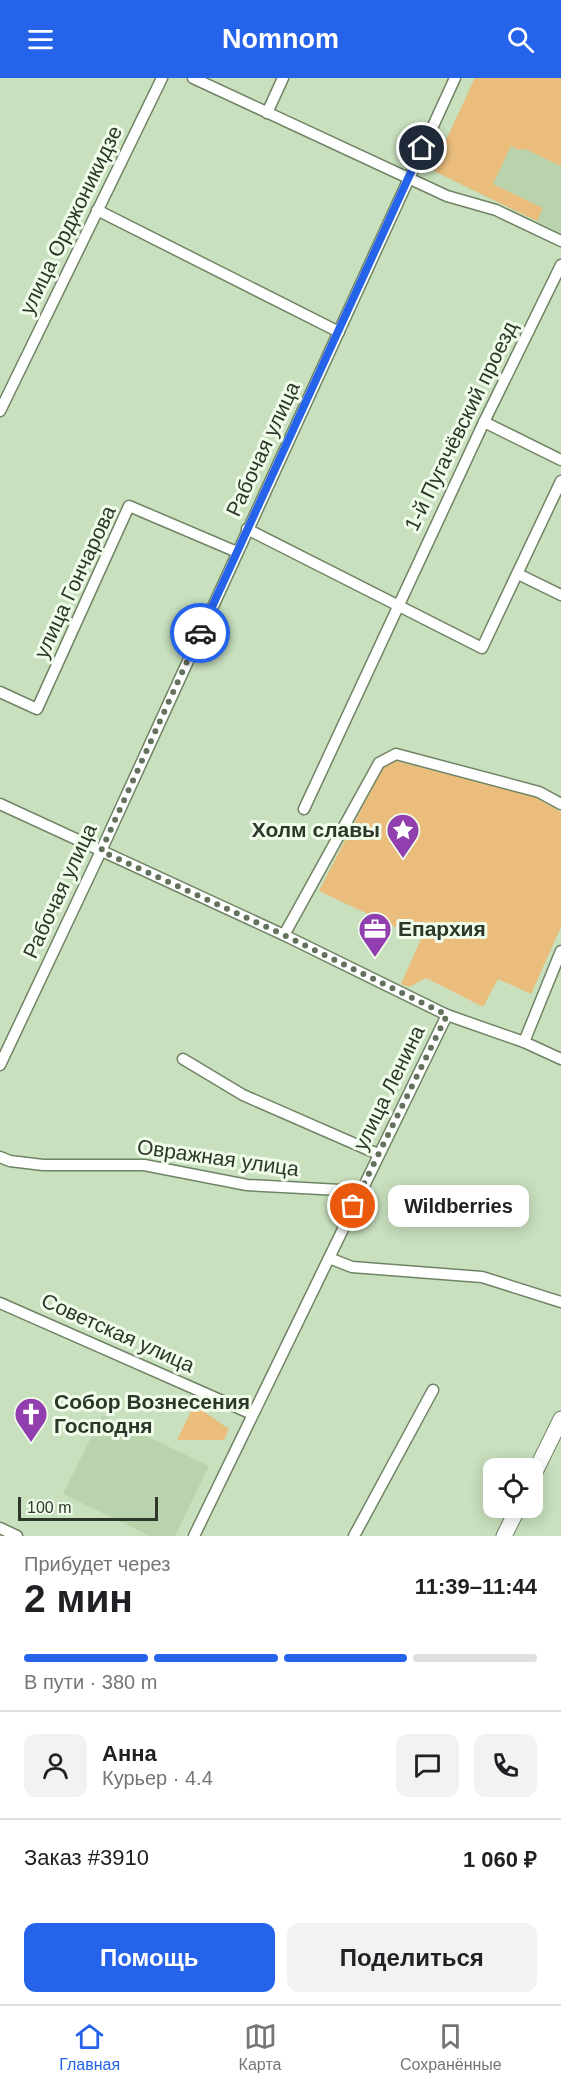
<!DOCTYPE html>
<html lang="ru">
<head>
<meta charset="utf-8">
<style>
	:root { --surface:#fff; --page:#f2f2f2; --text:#202124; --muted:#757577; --line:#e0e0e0; --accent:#2563eb }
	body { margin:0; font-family:Arial,sans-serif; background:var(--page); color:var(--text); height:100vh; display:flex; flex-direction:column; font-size:22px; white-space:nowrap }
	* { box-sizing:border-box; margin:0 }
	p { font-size:20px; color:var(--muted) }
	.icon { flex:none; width:33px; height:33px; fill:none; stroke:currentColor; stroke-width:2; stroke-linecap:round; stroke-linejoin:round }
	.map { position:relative; height:1458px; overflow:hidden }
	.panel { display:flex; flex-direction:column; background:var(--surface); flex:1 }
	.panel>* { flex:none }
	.fabs { position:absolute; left:483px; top:1380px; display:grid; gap:12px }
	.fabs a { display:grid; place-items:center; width:60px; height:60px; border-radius:12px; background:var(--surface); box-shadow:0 3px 15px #0003; font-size:30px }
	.scale { position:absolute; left:18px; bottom:15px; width:140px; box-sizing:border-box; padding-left:6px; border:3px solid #2d3729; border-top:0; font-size:16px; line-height:21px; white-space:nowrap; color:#2d3729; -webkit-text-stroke:4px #f1fdeb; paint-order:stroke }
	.pin { position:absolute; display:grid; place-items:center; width:51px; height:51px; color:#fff; margin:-26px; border:3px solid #fff; border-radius:50%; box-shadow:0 2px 6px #0007 }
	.courier { position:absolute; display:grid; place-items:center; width:60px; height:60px; margin:-30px; border:4px solid #2563eb; border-radius:50%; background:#fff; color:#222; box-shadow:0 2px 8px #0007 }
	.bubble { position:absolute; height:42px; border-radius:12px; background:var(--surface); box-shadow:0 3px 15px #0003; font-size:20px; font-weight:700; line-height:42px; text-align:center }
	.overview em { font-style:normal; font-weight:700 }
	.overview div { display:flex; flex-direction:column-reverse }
	.overview { display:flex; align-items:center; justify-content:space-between; height:102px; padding:0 24px }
	h1 { font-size:39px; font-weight:700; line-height:45px }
	.bar { display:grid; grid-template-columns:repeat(4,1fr); gap:9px 6px; align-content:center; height:72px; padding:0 24px }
	.bar i { height:8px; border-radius:4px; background:var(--line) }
	.bar .on { background:var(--accent) }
	.bar p { grid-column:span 4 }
	.line { display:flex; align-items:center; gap:15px; padding:0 24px; border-top:2px solid var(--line) }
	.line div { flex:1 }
	.round { display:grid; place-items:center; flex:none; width:63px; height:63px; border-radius:12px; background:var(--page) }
	.primary-button { display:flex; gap:12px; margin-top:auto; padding:12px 24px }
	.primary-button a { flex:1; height:69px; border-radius:12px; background:var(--accent); color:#fff; font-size:24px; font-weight:700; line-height:69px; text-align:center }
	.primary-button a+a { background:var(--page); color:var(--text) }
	header { display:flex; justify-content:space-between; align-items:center; height:78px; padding:0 24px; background:var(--accent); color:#fff; font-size:27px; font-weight:700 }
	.tab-bar { display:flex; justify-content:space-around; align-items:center; height:84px; border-top:2px solid var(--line); background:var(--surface); font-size:16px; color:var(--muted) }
	.tab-bar a { display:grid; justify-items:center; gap:3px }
	.tab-bar .on { color:var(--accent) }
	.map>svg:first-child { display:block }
	.built { fill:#b9d3ad }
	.green { fill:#eabd7c }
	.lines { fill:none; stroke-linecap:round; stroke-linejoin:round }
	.street-casing { stroke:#6f8465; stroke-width:13 }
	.secondary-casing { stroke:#6f8465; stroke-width:17 }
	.street { stroke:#fff; stroke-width:10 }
	.secondary { stroke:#fff; stroke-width:15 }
	.done { stroke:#63725d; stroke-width:6; stroke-dasharray:0 10.8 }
	.route { stroke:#2563eb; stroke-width:8 }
	.labels { text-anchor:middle; stroke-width:6; stroke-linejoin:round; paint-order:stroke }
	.street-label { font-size:21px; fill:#2d3729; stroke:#f1fdeb }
	.poi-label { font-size:21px; font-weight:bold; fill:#2d3729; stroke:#f1fdeb; text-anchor:start }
</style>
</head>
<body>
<header><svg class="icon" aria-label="menu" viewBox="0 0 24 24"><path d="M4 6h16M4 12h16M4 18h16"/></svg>Nomnom<svg class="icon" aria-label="search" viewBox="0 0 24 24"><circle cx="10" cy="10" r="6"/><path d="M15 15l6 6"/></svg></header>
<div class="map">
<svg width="561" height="1458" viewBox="0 0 561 1458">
	<rect width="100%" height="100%" fill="#c8e0be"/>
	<!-- built -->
	<g class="built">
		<path d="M475,0H561V155L432,92Z"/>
		<path d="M102,1337L209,1388L175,1458H150L63,1416Z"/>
	</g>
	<!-- green -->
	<g class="green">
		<path d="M475,0H561V88L525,71L519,72L511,68L493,106L543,130L537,143L432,92Z"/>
		<path d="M396,683L533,718L561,734V849L531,916L498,901L483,929L426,900L409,909L401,906L421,861L319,813L383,689Z"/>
		<path d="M194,1327L229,1351L224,1362H177Z"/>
	</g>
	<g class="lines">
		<defs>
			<g id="street">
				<path d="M193,0L447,118L496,132L561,163"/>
				<path d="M267,35L283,0"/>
				<path d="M97,132L339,254"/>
				<path d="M0,333L162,0"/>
				<path d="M484,344L561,382"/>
				<path d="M247,451L482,570L561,403"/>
				<path d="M518,496L561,517"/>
				<path d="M0,614L37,631L129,428L237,474"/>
				<path d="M0,726L284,857L447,937L524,964L561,981"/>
				<path d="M304,731L484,344L561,187"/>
				<path d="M284,857L379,685L396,676L539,714L561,726"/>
				<path d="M524,964L561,873"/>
				<path d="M183,981L243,1017L378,1076"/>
				<path d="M0,987L101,773L455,0"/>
				<path d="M0,1079L10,1083L43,1087H144L247,1107L359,1113"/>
				<path d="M329,1180L352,1189L482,1199L561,1224"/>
				<path d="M0,1225L252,1336"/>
				<path d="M0,1450L17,1458"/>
				<path d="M194,1458L447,937"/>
				<path d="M354,1458L433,1312"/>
			</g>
			<g id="secondary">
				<path d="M532,1400L561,1341"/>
				<path d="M504,1458L518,1430"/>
			</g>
		</defs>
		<!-- street casing -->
		<use href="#street" class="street-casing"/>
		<!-- secondary casing -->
		<use href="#secondary" class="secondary-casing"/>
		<!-- street -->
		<use href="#street" class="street"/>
		<!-- secondary -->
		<use href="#secondary" class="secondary"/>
	</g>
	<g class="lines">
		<!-- done -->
		<path class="done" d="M200,555L101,773L284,857L447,937L353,1128"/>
		<!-- route -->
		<path class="route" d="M200,555L422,70"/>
	</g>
	<!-- icons -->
	<defs>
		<symbol id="sight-pin" viewBox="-11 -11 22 30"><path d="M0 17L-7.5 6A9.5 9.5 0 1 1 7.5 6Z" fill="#913fae" stroke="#f1fdeb"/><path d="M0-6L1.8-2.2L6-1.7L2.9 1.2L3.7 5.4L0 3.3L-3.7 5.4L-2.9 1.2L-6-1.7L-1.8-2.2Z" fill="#fff"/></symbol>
		<symbol id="office-pin" viewBox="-11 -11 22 30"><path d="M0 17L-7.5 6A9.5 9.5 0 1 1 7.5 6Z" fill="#913fae" stroke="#f1fdeb"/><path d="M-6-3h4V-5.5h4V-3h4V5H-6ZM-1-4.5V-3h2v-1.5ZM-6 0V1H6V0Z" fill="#fff"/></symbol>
		<symbol id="church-pin" viewBox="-11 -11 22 30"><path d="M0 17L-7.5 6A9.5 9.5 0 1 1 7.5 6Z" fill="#913fae" stroke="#f1fdeb"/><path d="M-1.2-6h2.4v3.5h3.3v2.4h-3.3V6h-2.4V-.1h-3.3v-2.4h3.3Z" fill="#fff"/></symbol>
	</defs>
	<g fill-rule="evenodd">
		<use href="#sight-pin" x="384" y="733" width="38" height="52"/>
		<use href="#office-pin" x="356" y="832" width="38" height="52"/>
		<use href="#church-pin" x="12" y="1317" width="38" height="52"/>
	</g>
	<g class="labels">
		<!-- street labels -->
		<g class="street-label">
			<text transform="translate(71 142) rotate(-64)" y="7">улица Орджоникидзе</text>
			<text transform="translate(461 348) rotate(-64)" y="7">1-й Пугачёвский проезд</text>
			<text transform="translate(263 371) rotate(-65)" y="7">Рабочая улица</text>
			<text transform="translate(75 504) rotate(-65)" y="7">улица Гончарова</text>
			<text transform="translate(60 813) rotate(-65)" y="7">Рабочая улица</text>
			<text transform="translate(389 1010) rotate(-64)" y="7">улица Ленина</text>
			<text transform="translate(218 1080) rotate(8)" y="7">Овражная улица</text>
			<text transform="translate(118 1255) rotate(24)" y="7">Советская улица</text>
		</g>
		<!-- poi labels -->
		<g class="poi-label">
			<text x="380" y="759" text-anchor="end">Холм славы</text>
			<text x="398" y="858">Епархия</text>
			<text x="54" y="1331">Собор Вознесения<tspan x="54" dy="24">Господня</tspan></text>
		</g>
	</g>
</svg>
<div class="fabs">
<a><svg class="icon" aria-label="locate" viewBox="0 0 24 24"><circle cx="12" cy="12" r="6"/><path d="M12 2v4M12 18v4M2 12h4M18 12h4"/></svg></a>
</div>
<div class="scale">100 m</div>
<div class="pin" style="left:353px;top:1128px;background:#ea580c"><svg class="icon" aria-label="bag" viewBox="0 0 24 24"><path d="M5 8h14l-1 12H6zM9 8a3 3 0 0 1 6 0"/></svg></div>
<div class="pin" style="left:422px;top:70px;background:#1f2937"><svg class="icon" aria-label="home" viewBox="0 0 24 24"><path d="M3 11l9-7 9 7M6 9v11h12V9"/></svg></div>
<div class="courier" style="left:200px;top:555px"><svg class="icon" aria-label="car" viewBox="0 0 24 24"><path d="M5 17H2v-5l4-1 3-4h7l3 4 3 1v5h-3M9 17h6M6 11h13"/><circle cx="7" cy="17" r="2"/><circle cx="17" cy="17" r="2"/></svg></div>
<div class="bubble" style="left:388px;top:1107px;width:141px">Wildberries</div>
</div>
<section class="panel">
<div class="overview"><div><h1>2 мин</h1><p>Прибудет через</p></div><em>11:39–11:44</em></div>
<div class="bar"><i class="on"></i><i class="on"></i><i class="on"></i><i></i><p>В пути · 380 m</p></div>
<div class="line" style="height:108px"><a class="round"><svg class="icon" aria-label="person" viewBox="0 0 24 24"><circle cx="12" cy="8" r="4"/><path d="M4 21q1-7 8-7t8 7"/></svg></a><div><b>Анна</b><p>Курьер · 4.4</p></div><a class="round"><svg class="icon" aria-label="chat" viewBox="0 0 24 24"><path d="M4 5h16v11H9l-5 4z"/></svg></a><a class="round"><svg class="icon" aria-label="phone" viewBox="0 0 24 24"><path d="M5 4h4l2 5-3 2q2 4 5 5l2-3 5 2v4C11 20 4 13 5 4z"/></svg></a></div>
<div class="line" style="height:78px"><div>Заказ #3910</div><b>1 060 ₽</b></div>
<div class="primary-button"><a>Помощь</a><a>Поделиться</a></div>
</section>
<nav class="tab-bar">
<a class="on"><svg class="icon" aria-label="home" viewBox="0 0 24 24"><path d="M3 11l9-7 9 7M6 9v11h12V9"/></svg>Главная</a>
<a><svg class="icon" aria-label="map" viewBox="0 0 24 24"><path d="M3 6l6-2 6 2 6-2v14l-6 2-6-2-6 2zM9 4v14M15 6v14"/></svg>Карта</a>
<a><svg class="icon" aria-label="saved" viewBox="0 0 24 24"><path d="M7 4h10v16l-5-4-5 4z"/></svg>Сохранённые</a>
</nav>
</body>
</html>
